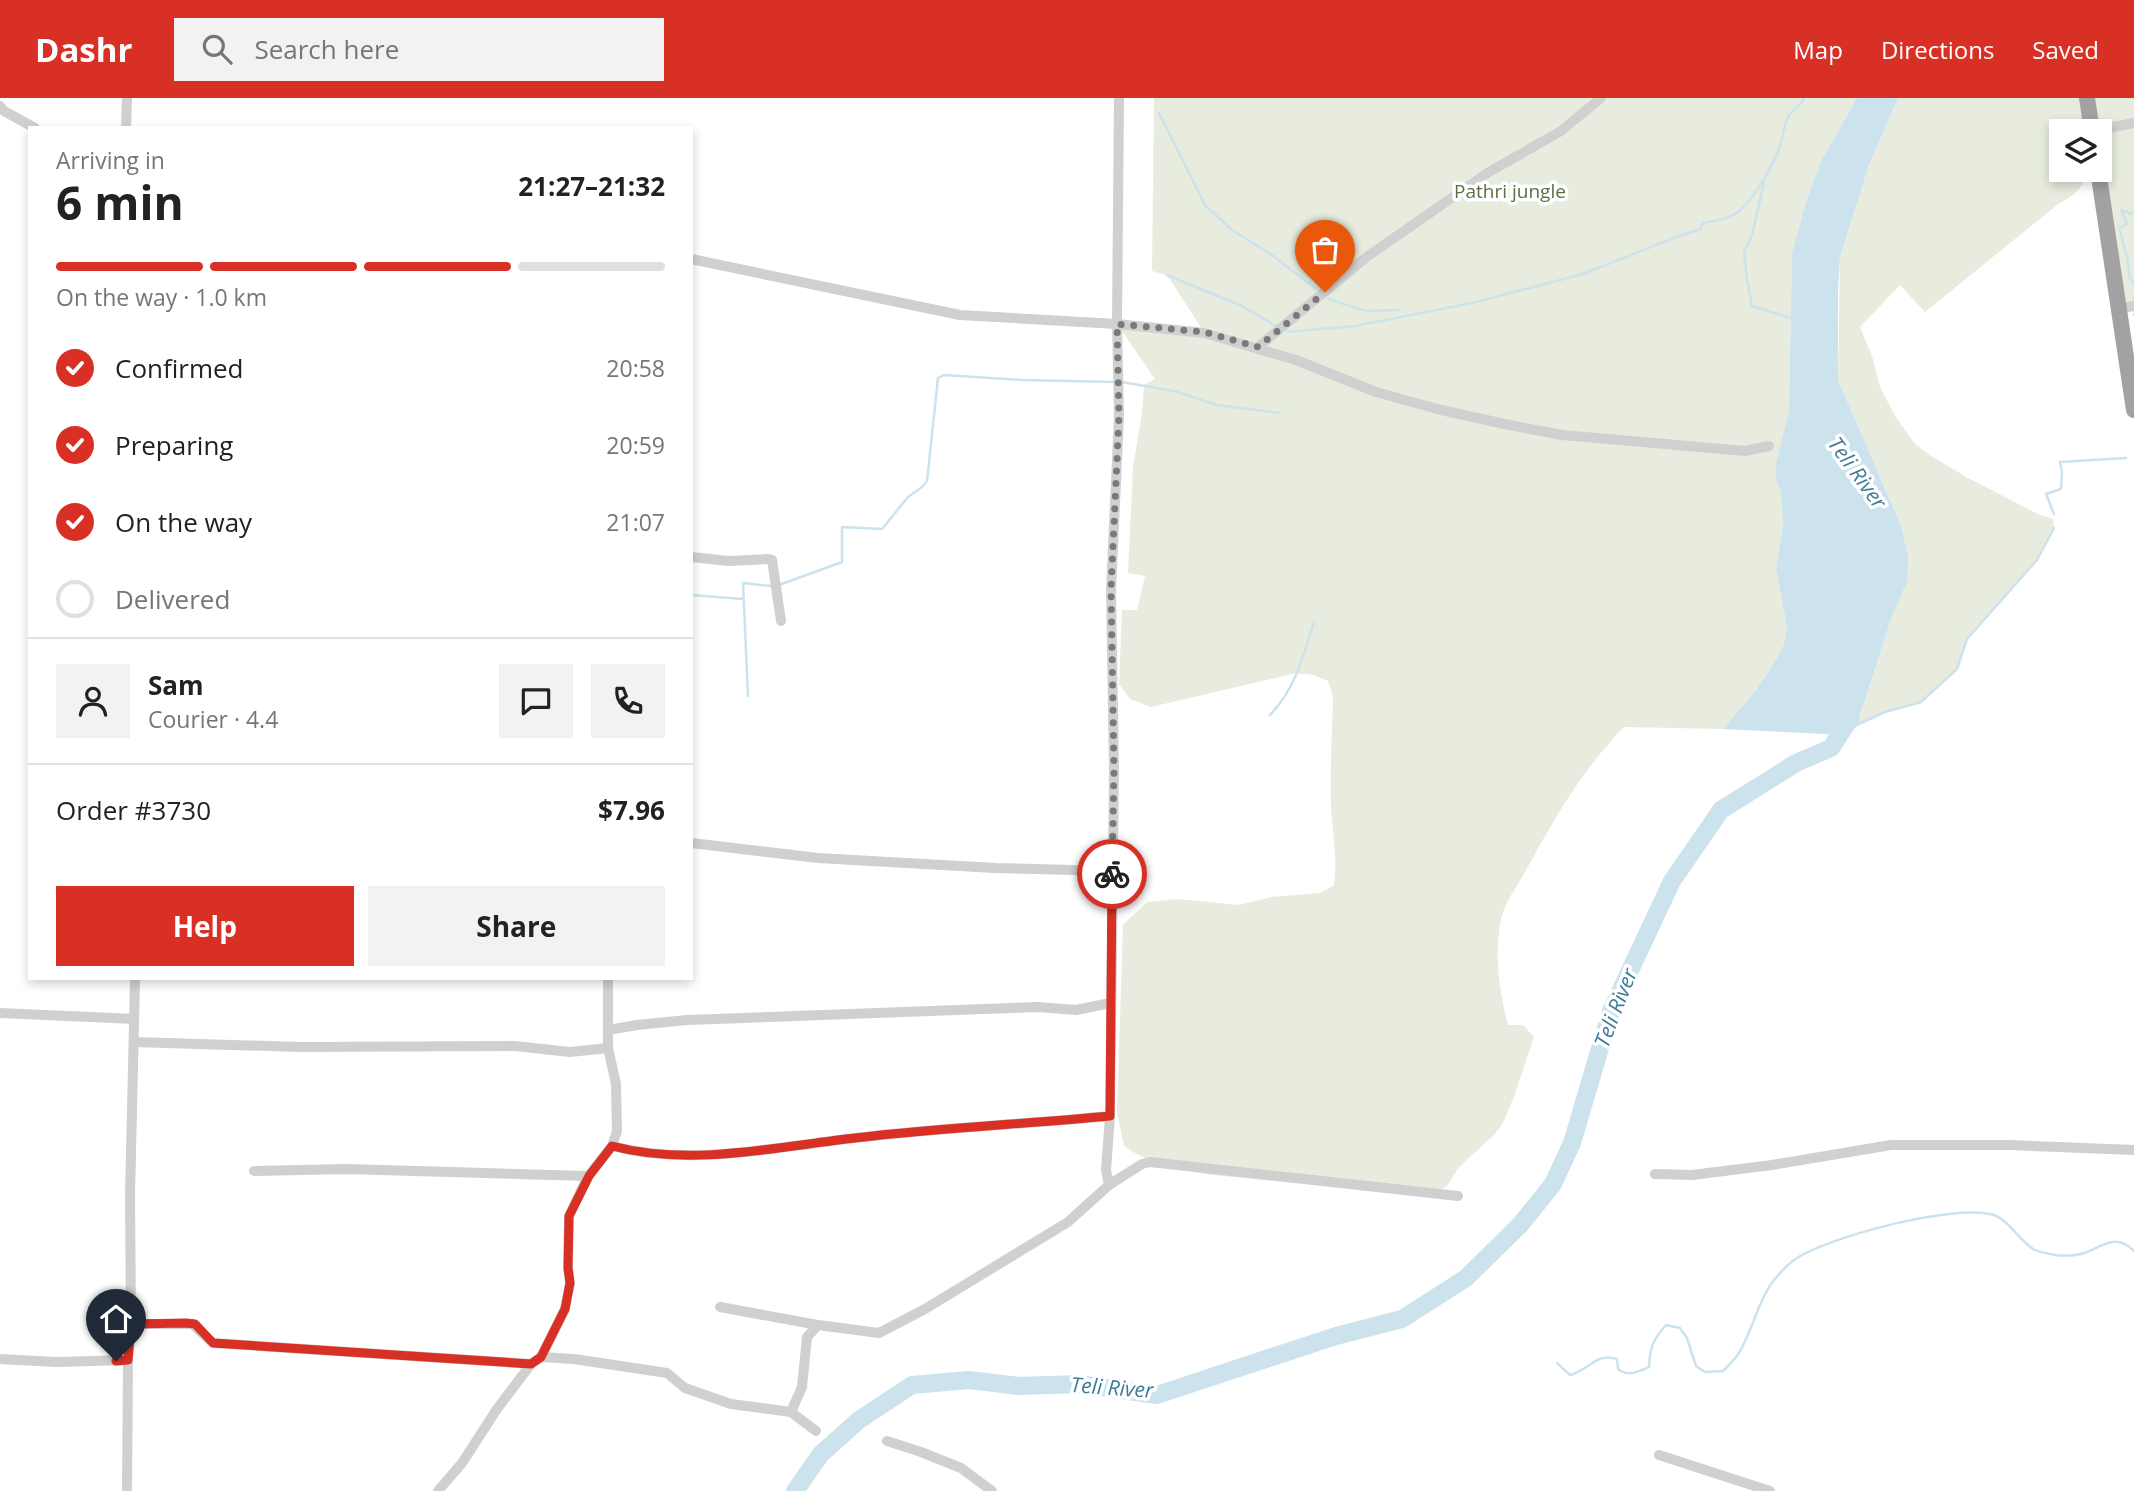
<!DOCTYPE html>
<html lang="en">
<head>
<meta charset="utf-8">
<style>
	:root { --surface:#fff; --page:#f2f2f2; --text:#222; --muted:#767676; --line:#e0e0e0; --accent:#d93025 }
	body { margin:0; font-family:"Open Sans",sans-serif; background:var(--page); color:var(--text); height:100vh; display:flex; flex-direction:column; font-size:26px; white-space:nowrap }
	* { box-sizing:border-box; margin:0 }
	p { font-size:23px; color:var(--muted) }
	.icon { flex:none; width:38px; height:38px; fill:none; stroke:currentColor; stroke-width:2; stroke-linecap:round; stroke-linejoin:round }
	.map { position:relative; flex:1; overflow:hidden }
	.details { position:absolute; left:28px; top:28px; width:665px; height:854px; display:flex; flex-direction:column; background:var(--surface); border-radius:0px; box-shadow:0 4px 10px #0003 }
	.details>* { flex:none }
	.buttons { position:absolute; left:2049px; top:21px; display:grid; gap:14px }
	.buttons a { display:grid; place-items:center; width:63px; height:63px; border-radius:0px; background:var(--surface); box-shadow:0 4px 10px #0003; font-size:35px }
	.pin { position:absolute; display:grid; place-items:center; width:60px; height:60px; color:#fff; margin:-72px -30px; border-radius:50% 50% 50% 0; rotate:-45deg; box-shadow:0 0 7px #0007 }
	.pin .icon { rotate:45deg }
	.courier { position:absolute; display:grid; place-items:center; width:70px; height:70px; margin:-35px; border:5px solid #d93025; border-radius:50%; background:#fff; color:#222; box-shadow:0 2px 9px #0007 }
	.overview em { font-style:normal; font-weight:700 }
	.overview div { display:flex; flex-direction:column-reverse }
	.overview { display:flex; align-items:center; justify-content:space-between; height:119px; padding:0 28px }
	h1 { font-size:46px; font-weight:700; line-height:52px }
	.bar { display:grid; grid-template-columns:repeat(4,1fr); gap:10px 7px; align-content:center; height:84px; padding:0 28px }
	.bar i { height:9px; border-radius:5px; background:var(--line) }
	.bar .selected { background:var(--accent) }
	.bar p { grid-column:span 4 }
	.line { display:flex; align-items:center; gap:18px; padding:0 28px; border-top:2px solid var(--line) }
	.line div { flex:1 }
	.round { display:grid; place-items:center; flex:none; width:74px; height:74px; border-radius:0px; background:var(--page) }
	ol { padding:0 28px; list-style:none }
	li { display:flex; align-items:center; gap:21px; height:77px }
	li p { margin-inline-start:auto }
	li .icon { padding:7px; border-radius:50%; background:var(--accent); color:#fff; stroke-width:4 }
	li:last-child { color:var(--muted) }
	li i { width:38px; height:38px; border:4px solid var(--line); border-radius:50% }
	.button { display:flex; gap:14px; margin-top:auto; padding:14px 28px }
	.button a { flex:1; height:80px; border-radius:0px; background:var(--accent); color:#fff; font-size:28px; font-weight:700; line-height:80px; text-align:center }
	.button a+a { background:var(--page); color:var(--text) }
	header { display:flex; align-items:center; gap:42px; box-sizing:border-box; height:98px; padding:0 35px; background:var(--accent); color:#fff }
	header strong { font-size:33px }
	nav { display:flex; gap:38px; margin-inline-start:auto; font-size:24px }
	.search { width:490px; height:63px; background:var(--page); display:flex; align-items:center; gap:18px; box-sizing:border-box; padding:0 24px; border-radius:0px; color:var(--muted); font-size:26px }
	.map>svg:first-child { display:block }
	.green { fill:#e7ecdf }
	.water { fill:#cce2ec }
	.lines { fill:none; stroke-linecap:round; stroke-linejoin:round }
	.stream { stroke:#cce2ec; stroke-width:2.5 }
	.river { stroke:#cce2ec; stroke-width:18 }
	.minor { stroke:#d0d0d0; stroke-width:10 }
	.trunk { stroke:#a2a2a2; stroke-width:16 }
	.done { stroke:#7a7a7a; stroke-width:7; stroke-dasharray:0 12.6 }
	.route { stroke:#d93025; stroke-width:9 }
	.labels { text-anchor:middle; stroke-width:7; stroke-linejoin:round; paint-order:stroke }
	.park-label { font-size:19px; fill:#5a703f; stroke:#fff }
	.water-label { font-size:21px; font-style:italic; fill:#3f7c97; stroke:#fff }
</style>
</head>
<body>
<header>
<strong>Dashr</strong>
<div class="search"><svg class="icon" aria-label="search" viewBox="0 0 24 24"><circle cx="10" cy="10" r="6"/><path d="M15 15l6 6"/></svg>Search here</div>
<nav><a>Map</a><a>Directions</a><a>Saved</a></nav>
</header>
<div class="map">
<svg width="2134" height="1393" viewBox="0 0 2134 1393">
	<rect width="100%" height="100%" fill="#fff"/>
	<!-- green -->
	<g class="green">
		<path d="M1154,0H1857L1821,63L1805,107L1792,154L1789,313L1776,381L1781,395L1783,427L1776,471L1787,530L1784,546L1777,560L1756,592L1723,631L1624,629C1582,672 1554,721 1525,774C1516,790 1506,802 1501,821C1494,856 1499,892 1508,927H1523L1534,939L1515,996L1503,1025L1494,1037L1459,1069L1447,1088L1428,1098L1213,1077C1184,1073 1147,1065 1124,1048L1117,1014L1123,827L1147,804L1178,801L1239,807L1271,799L1320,795L1334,787C1338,761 1332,733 1331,707C1330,671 1332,635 1333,599L1328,583L1313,577L1297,575L1151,609L1130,601L1119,586L1122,512H1137L1145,478L1128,475L1133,369L1142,315L1144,287L1155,281L1117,226L1204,234L1167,177L1152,173Z"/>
		<path d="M1898,0H2134V208L2119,211L2100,72V33H2062V72H2087C2084,91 2073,98 2057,107L1925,214L1900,187L1860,229L1872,258L1880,289L1895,318L1915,346L1928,356L1968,380L2038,416L2053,421L2054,430L2037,462L1967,541L1957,572L1920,606L1885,614L1867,621L1846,637L1862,613L1891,521L1907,484L1901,428L1838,282L1840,159L1869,67Z"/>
	</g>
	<!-- water -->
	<path class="water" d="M1857,0H1898L1869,67L1840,159L1838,193V282L1901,428L1908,459L1907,484L1891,521L1862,612L1846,637L1723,631L1756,592L1777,560L1784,546L1787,530L1776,471L1783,427L1781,395L1776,381V366L1789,313L1792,154L1805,107L1821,63Z"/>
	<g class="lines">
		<!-- stream -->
		<g class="stream">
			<path d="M1159,15L1205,107L1232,132L1272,157L1316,191"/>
			<path d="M1764,85L1752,137L1744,154L1747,182L1752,208L1791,220"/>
			<path d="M2134,114L2131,116L2121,112L2127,126L2119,130L2127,159L2130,180L2134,185"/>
			<path d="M1167,177L1242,208L1276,228"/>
			<path d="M1328,201L1366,213L1400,212"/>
			<path d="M2133,201L2134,199"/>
			<path d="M2134,216V217"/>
			<path d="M1287,234L1355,228L1472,205L1583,176L1676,139L1701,131L1703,125C1713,123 1726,122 1735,116C1752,105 1773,68 1780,48C1783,39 1784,24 1790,16C1795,10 1801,8 1804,0"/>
			<path d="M1122,284L1174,293L1217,307L1280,315"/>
			<path d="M2054,416L2046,396L2061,391L2062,374L2060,364L2126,360"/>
			<path d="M779,487L842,464V429L882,431L908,399L922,389L927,383L938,280L944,277L1023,282L1115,284"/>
			<path d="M691,497L743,501"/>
			<path d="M748,598L743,485L772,488"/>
			<path d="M1270,617C1295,592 1304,556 1314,524"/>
			<path d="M1850,630L1885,614L1921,604L1957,571L1967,541L2037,462L2054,430"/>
			<path d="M1557,1265L1570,1277C1589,1272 1597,1254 1617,1261L1618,1271C1628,1279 1637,1274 1649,1269C1650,1248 1653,1242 1666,1227L1680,1230L1687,1240L1696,1268L1705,1274L1723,1273C1729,1267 1736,1261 1740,1253C1752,1233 1760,1198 1775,1181C1780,1175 1787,1167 1794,1162C1826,1139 1956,1105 1994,1117C2010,1123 2021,1145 2035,1152C2039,1154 2045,1155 2050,1156C2060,1159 2077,1158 2087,1154C2105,1146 2118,1136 2134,1153"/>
		</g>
		<!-- river -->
		<path class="river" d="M795,1393L821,1356L859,1322L912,1287L969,1282L1019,1288L1079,1286L1157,1297L1336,1238L1402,1221L1466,1180L1520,1127L1553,1086L1572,1045L1611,913L1672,783L1721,712L1796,665L1831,650L1851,619"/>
		<!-- minor -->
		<g class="minor">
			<path d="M0,8L4,13L35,30"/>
			<path d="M126,30L127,0"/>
			<path d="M2093,33L2134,25"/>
			<path d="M691,161L960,217L1117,226L1119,0"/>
			<path d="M2119,211L2134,208"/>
			<path d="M1258,249L1368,158L1489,74L1561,33L1601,0"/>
			<path d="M691,459L729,463L767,461L772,462L781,523"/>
			<path d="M691,745L818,760L995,770L1112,773"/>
			<path d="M0,915L134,921"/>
			<path d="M608,932L637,927L687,922L1037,909L1076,912L1110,905"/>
			<path d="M134,944L301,949L515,948L570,954L608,950"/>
			<path d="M612,1048C691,1069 775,1049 855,1040C939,1030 1025,1026 1110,1018"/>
			<path d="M254,1073L346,1071L588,1078"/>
			<path d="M1655,1076L1692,1077L1772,1067L1891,1047H2009L2134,1052"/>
			<path d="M1458,1098L1150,1064L1142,1066L1109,1087L1106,1072L1110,1018L1114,671L1111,492L1119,318L1117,226L1204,235L1296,262L1376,294L1441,312L1509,327L1562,337L1745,353L1769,348"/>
			<path d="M720,1209L818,1227"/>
			<path d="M131,1226H192L213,1245L531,1266L541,1259L565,1211L570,1185L568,1170L569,1118L588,1078L612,1048L617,1033L616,986L608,950V880"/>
			<path d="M541,1259L574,1261L667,1275L685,1290L731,1306L791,1314L816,1333"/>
			<path d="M0,1261L56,1264L128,1262"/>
			<path d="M791,1314L802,1289L807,1239L818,1227L879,1235L925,1211L1068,1124L1109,1087"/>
			<path d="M887,1343L921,1354L961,1370L992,1393"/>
			<path d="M1659,1357L1770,1393"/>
			<path d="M127,1393L128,1262L131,1226L130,1098L135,880"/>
			<path d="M438,1393L462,1365L497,1311L531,1266"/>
		</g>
		<!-- trunk -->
		<g class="trunk">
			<path d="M2087,0L2092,33"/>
			<path d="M2098,72L2134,312"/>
		</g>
	</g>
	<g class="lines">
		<!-- done -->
		<path class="done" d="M1112,776L1114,671L1111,492L1119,318L1117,226L1204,234L1258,249L1325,194"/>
		<!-- route -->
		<path class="route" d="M116,1263L128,1262L131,1226L186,1225L195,1226L213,1245L531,1266L541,1259L565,1211L570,1185L568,1170L569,1118L589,1078L612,1048C691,1069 775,1049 855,1040C939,1030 1025,1026 1110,1018L1112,776"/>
	</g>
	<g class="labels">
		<!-- park labels -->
		<g class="park-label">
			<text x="1510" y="100">Pathri jungle</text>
		</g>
		<!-- water labels -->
		<g class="water-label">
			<text transform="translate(1857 375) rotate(54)" y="7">Teli River</text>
			<text transform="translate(1616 910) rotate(-69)" y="7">Teli River</text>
			<text transform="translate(1112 1290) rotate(4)" y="7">Teli River</text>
		</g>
	</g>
</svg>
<div class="buttons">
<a><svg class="icon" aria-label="layers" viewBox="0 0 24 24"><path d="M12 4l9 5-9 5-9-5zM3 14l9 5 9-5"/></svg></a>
</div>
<div class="pin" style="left:1325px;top:194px;background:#ea580c"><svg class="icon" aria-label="bag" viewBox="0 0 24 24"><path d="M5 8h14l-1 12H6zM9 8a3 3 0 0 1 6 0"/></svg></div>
<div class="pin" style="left:116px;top:1263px;background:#1f2937"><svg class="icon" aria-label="home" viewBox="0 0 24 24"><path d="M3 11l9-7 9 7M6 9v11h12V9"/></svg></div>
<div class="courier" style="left:1112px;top:776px"><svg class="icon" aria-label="bike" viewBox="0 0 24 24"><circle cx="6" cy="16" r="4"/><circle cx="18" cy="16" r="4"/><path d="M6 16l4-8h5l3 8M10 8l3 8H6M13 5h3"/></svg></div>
<section class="details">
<div class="overview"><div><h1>6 min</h1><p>Arriving in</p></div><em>21:27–21:32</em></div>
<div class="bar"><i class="selected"></i><i class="selected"></i><i class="selected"></i><i></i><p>On the way · 1.0 km</p></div>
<ol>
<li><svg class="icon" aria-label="check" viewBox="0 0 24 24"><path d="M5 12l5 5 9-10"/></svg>Confirmed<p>20:58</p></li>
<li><svg class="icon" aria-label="check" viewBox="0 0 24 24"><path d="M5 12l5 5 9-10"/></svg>Preparing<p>20:59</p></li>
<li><svg class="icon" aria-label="check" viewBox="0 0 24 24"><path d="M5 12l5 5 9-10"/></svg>On the way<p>21:07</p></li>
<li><i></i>Delivered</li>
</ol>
<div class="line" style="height:126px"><a class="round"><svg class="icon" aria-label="person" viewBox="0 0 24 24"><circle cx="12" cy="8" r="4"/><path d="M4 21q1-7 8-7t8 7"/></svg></a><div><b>Sam</b><p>Courier · 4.4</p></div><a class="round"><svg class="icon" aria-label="chat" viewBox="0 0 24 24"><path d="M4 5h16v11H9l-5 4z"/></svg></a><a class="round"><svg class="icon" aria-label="phone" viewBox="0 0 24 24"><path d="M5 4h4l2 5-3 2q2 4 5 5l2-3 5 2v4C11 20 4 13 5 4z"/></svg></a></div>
<div class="line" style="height:91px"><div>Order #3730</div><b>$7.96</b></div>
<div class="button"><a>Help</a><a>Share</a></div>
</section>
</div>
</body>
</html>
